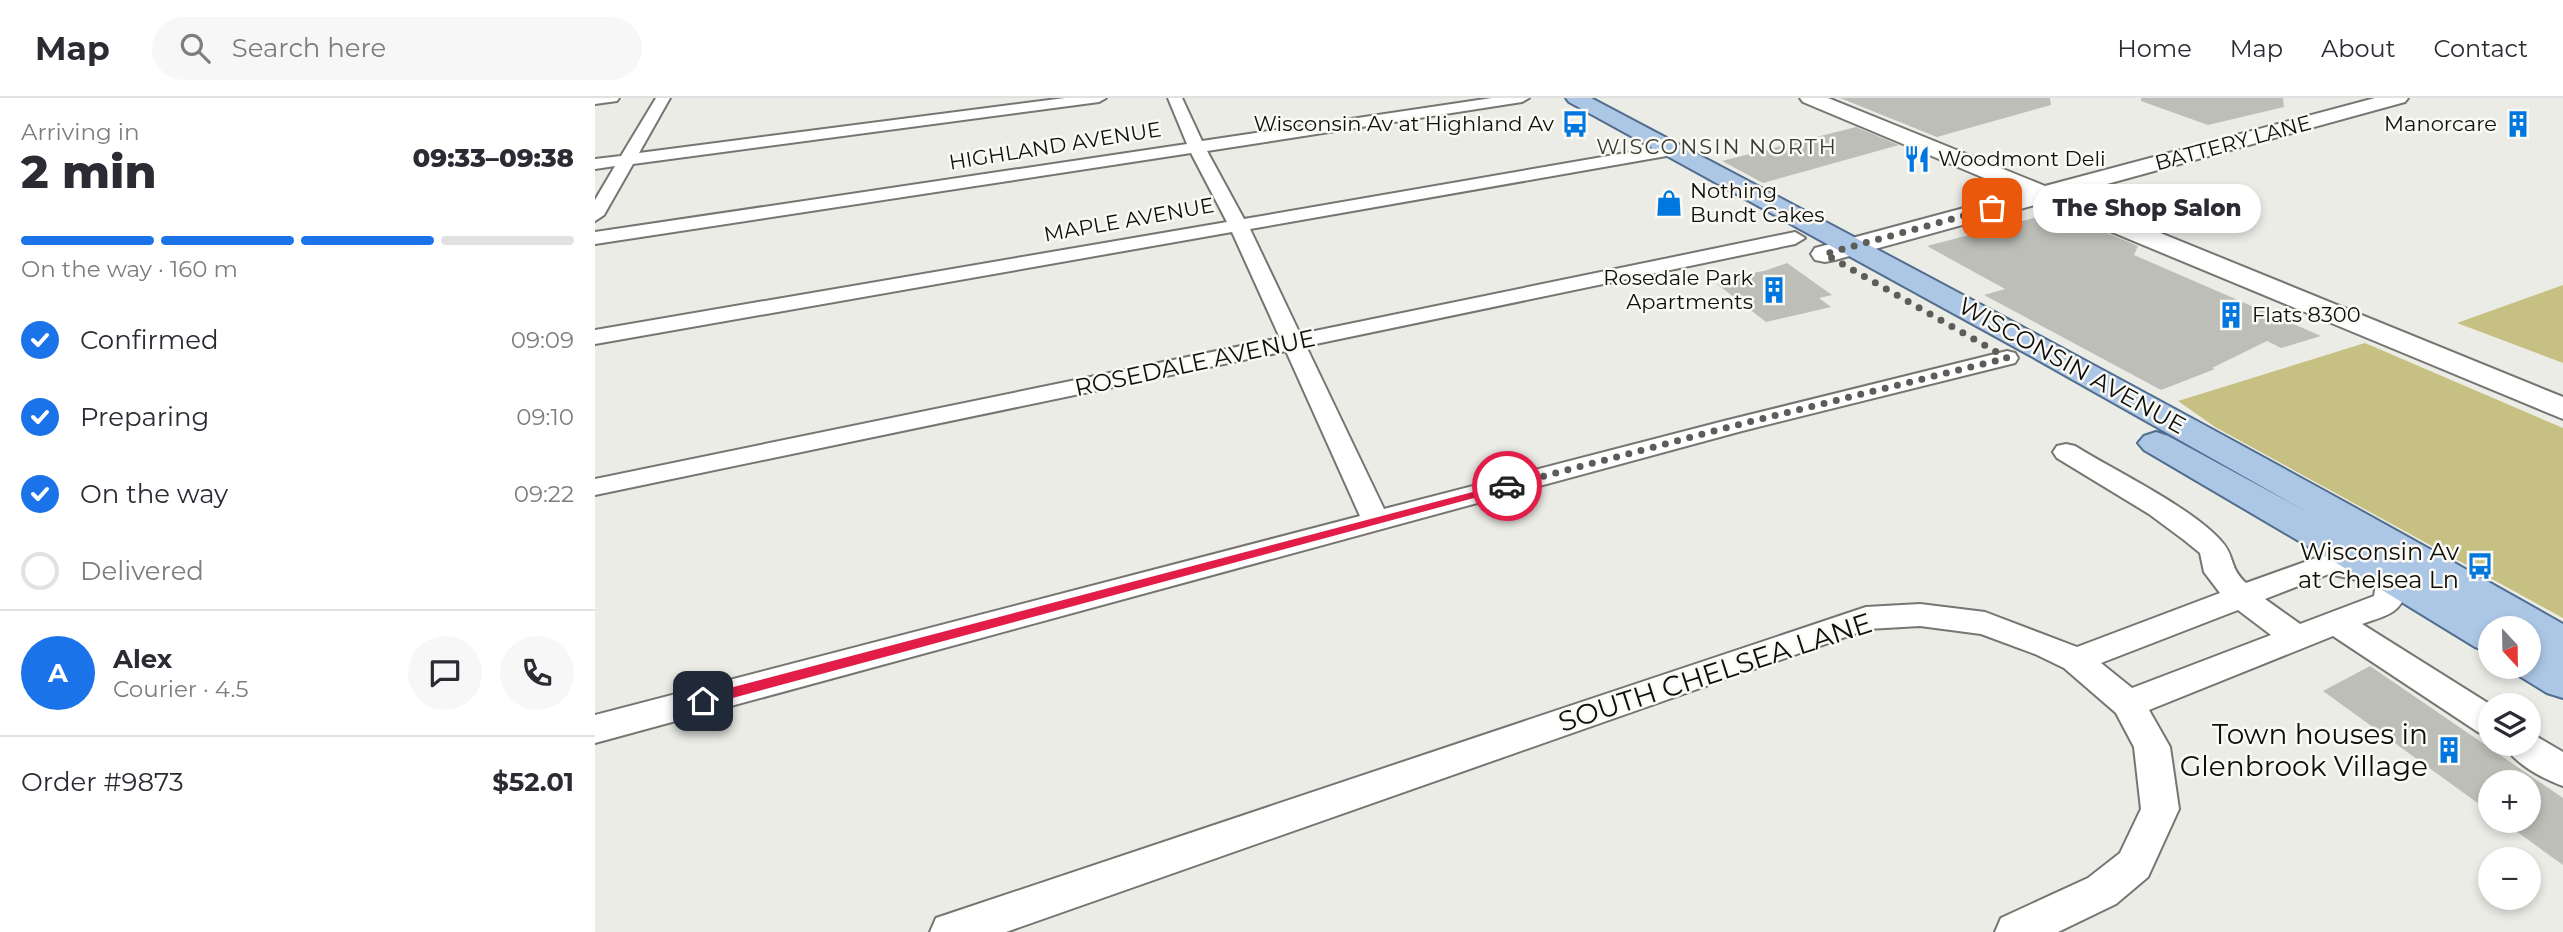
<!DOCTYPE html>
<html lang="en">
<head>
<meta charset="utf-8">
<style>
	:root { --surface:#fff; --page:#f7f7f7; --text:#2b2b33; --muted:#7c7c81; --line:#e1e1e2; --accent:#1a73e8 }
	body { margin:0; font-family:Montserrat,sans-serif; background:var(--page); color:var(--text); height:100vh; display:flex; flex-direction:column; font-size:26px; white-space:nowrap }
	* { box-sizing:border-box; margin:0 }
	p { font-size:23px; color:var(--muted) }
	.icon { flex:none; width:38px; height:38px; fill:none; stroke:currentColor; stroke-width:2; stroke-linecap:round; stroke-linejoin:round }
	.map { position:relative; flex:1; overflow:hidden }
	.details { display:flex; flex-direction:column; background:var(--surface); width:595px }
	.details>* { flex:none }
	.needle { width:46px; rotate:158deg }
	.buttons { position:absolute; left:1883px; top:518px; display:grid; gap:14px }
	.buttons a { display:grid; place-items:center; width:63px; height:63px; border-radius:50%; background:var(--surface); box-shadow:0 4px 10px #0003; font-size:35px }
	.pin { position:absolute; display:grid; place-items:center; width:60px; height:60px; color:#fff; margin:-30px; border-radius:14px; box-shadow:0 4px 10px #0006 }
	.courier { position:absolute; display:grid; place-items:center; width:70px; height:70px; margin:-35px; border:5px solid #e11d48; border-radius:50%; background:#fff; color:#222; box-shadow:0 2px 9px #0007 }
	.bubble { position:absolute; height:49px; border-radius:24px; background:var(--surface); box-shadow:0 4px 10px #0003; font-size:23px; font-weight:800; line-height:49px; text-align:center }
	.overview em { font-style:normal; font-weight:800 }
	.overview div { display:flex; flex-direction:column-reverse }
	.overview { display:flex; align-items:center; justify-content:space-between; height:119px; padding:0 21px }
	h1 { font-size:46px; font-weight:800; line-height:52px }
	.bar { display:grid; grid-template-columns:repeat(4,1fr); gap:10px 7px; align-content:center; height:84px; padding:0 21px }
	.bar i { height:9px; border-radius:5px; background:var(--line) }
	.bar .current { background:var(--accent) }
	.bar p { grid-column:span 4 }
	.line { display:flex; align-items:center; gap:18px; padding:0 21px; border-top:2px solid var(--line) }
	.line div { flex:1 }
	.round { display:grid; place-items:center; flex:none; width:74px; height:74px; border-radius:37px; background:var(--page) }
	ol { padding:0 21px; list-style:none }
	li { display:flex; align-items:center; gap:21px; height:77px }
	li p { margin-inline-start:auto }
	li .icon { padding:7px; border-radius:50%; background:var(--accent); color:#fff; stroke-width:4 }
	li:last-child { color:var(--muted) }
	li i { width:38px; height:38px; border:4px solid var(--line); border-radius:50% }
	header { display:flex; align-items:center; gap:42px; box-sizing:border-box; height:98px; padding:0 35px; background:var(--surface); border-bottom:2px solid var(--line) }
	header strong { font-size:33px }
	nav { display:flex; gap:38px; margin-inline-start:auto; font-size:24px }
	.search { width:490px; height:63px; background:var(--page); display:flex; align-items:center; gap:18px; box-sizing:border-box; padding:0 24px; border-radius:38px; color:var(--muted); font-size:26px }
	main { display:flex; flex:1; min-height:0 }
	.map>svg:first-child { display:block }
	.green { fill:#c6c182 }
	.building { fill:#bebeb9 }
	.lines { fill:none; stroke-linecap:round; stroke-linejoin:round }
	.street-casing { stroke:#767571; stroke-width:4 }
	.secondary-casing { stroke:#767571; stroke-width:4 }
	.primary-casing { stroke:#506d8e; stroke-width:4 }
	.street { fill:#fff; fill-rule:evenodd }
	.secondary { fill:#fff; fill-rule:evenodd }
	.primary { fill:#acc6e5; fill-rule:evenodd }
	.route { fill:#e11d48 }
	.done { stroke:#5c5c59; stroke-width:7; stroke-dasharray:0 12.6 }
	.labels { text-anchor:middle; stroke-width:5; stroke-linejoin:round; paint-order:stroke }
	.far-poi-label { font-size:21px; fill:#0e0e0c; stroke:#faf9f4; text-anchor:end }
	.far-street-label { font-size:21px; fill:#0e0e0c; stroke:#faf9f4 }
	.far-neighbourhood-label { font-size:21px; letter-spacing:2px; fill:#3b3b36; stroke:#faf9f4 }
	.street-label { font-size:24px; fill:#0e0e0c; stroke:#faf9f4 }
	.poi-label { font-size:24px; fill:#0e0e0c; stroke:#faf9f4; text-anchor:end }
	.near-street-label { font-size:28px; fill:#0e0e0c; stroke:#faf9f4 }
	.near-poi-label { font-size:28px; fill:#0e0e0c; stroke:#faf9f4; text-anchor:end }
</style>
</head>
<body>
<header>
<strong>Map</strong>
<div class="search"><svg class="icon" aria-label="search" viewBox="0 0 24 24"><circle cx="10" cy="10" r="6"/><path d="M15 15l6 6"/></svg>Search here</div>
<nav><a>Home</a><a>Map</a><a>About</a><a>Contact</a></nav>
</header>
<main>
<section class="details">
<div class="overview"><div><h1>2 min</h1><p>Arriving in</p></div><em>09:33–09:38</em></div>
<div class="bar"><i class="current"></i><i class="current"></i><i class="current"></i><i></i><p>On the way · 160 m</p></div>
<ol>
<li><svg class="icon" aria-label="check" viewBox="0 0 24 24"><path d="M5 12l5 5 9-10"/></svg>Confirmed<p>09:09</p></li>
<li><svg class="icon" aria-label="check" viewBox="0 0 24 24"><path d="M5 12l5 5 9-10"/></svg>Preparing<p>09:10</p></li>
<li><svg class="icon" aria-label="check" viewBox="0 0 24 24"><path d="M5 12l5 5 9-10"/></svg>On the way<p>09:22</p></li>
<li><i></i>Delivered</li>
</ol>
<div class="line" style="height:126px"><b class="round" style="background:var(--accent);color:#fff">A</b><div><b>Alex</b><p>Courier · 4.5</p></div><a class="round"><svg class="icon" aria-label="chat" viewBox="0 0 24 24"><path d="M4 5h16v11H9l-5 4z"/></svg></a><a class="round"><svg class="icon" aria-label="phone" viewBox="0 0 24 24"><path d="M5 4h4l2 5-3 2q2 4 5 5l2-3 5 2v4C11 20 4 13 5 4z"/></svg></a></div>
<div class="line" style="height:91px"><div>Order #9873</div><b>$52.01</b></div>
</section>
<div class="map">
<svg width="1968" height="834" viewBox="0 0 1968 834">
	<rect width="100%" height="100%" fill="#ecece7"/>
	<!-- green -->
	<g class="green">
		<path d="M1968,187V265L1862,225Z"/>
		<path d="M1770,245L1968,330V520L1620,329L1583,303Z"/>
	</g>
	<!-- building -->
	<g class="building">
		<path d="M1245,0H1455L1456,7L1342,39Z"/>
		<path d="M1546,0H1688L1689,9L1613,27L1546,3Z"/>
		<path d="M1261,29L1304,47L1168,85L1127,63Z"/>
		<path d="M1538,91L1563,102L1552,127L1496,104Z"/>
		<path d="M1462,114L1543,148L1539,157L1726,238L1686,250L1672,243L1617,270L1620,271L1566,292L1389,197L1410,191L1332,148Z"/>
		<path d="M1192,165L1237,197L1224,200L1236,209L1171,224L1122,186L1144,182L1139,178L1169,173Z"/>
		<path d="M1775,568L1968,700V767L1907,723H1934V684H1895V714L1728,593Z"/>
	</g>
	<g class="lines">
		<defs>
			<g id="street">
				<path d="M0,0H24L22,3L0,6Z"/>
				<path d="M61,0H75L44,55L470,0H511L504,4L38,66L9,117L0,123V102L20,68L0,71V61L26,58Z"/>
				<path d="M573,0H587L607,43L897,0H934L927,4L612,53L649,121L1077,47L1085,52L1077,57L655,131L705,236L1200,134L1210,140L1200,146L711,248L789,411L1129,323L1412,253L1420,255L1423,260L1420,265L1147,333L0,645V617L765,418L691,253L0,397V381L685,240L637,134L0,246V232L632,124L596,55L0,146V134L592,46Z"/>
				<path d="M1471,346L1480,348C1520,373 1598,410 1627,444C1640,458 1634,470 1651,485L1732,456L1808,472C1812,480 1811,485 1810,494C1807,516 1786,519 1767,526L1896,607L1895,637L1883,634L1738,538L1554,612L1575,649L1584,711L1553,779L1521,806L1463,834H1400L1406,820L1493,780L1525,755L1546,711L1539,649L1521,615L1469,570L1440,556L1386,536L1325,528L1273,531L411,834H335L341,820L356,815L1271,509L1325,506L1390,514L1482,549L1625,495L1609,474L1605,455L1589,442L1554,416L1462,360L1458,354L1462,348ZM1734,476L1781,486L1779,498L1705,526L1670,501ZM1643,512L1676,537L1537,590L1506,565Z"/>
				<path d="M1934,634L1968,654V688C1948,681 1918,665 1909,646H1934Z"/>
			</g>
			<path id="secondary" d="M1205,0H1233L1450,88L1780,0H1813L1810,4L1472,97L1968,299V321L1447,105L1240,162L1230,164L1220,162L1216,156L1220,150L1425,95L1208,4Z"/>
			<path id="primary" d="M971,0H996C1322,172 1647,344 1968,526V600L1952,595L1918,574L1915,569H1934V530H1895V554L1880,549L1782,489L1549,352L1543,345L1549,338L1561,334L1573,338L1712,414L1434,257L974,4Z"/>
		</defs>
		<!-- street casing -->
		<use href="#street" class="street-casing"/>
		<!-- secondary casing -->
		<use href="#secondary" class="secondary-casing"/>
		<!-- primary casing -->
		<use href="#primary" class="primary-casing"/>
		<!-- street -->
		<use href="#street" class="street"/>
		<!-- secondary -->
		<use href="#secondary" class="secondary"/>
		<!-- primary -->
		<use href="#primary" class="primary"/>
	</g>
	<!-- route -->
	<path class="route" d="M912,385L916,386V390L108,608L101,603L108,597Z"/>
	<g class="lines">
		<!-- done -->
		<path class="done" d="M912,388L1138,328L1412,260L1230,156L1397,110"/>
	</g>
	<!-- icons -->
	<defs>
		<symbol id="bus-bare" viewBox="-9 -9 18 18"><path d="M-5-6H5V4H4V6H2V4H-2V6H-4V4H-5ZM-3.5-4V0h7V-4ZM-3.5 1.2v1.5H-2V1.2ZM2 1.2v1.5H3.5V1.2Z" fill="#0077de" stroke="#faf9f4" stroke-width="2.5" paint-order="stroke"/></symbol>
		<symbol id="building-bare" viewBox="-9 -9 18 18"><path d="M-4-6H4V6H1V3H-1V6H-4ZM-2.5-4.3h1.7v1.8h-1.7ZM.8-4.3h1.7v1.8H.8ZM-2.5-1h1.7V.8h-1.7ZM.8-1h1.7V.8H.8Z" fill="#0077de" stroke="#faf9f4" stroke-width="2.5" paint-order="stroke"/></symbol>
		<symbol id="restaurant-bare" viewBox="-9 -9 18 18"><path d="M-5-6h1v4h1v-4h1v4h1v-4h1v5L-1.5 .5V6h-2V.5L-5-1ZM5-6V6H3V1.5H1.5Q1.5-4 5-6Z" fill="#0077de" stroke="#faf9f4" stroke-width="2.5" paint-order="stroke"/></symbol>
		<symbol id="shop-bare" viewBox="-9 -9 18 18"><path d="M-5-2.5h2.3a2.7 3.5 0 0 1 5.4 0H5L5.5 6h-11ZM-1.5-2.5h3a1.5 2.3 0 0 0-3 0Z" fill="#0077de" stroke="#faf9f4" stroke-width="2.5" paint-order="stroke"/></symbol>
	</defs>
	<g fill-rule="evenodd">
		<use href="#bus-bare" x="961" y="7" width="38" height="38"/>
		<use href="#building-bare" x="1904" y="7" width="38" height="38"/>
		<use href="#restaurant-bare" x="1303" y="42" width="38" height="38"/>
		<use href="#shop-bare" x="1055" y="86" width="38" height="38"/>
		<use href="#building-bare" x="1160" y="173" width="38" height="38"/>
		<use href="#building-bare" x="1617" y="198" width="38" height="38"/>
		<use href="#bus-bare" x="1866" y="449" width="38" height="38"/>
		<use href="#building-bare" x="1835" y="633" width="38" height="38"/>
	</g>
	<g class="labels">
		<!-- far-poi labels -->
		<g class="far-poi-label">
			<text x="959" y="33">Wisconsin Av at Highland Av</text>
			<text x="1902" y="33">Manorcare</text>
			<text x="1343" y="68" text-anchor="start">Woodmont Deli</text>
			<text x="1095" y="100" text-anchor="start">Nothing<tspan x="1095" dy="24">Bundt Cakes</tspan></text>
			<text x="1158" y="187">Rosedale Park<tspan x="1158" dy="24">Apartments</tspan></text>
			<text x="1657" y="224" text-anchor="start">Flats 8300</text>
		</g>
		<!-- far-street labels -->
		<g class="far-street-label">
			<text transform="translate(1638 45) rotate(-15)" y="7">BATTERY LANE</text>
			<text transform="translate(460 48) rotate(-9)" y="7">HIGHLAND AVENUE</text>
			<text transform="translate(534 122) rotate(-10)" y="7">MAPLE AVENUE</text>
		</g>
		<!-- far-neighbourhood labels -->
		<g class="far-neighbourhood-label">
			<text x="1122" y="56">WISCONSIN NORTH</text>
		</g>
		<!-- street labels -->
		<g class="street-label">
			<text transform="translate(600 265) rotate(-12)" y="8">ROSEDALE AVENUE</text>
			<text transform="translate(1477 268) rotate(29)" y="8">WISCONSIN AVENUE</text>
		</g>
		<!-- poi labels -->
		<g class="poi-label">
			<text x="1864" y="462">Wisconsin Av<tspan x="1864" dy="28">at Chelsea Ln</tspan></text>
		</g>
		<!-- near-street labels -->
		<g class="near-street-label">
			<text transform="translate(1120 574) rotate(-18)" y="10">SOUTH CHELSEA LANE</text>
		</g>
		<!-- near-poi labels -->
		<g class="near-poi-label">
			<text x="1833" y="646">Town houses in<tspan x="1833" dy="32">Glenbrook Village</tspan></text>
		</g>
	</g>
</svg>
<div class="buttons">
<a><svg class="needle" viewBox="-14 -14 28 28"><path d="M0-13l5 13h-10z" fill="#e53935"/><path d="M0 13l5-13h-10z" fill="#7c7c81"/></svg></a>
<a><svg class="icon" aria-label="layers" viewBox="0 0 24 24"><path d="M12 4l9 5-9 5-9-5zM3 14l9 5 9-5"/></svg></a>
<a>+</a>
<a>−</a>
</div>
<div class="pin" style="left:1397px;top:110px;background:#ea580c"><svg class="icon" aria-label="bag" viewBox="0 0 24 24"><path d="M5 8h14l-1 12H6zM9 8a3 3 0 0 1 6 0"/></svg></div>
<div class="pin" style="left:108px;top:603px;background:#1f2937"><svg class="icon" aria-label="home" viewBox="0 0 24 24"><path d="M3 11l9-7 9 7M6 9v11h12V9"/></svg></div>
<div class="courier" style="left:912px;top:388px"><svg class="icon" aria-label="car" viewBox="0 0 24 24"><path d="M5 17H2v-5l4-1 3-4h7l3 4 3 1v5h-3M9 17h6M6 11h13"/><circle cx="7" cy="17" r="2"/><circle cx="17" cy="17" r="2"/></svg></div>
<div class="bubble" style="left:1438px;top:86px;width:228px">The Shop Salon</div>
</div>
</main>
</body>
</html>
